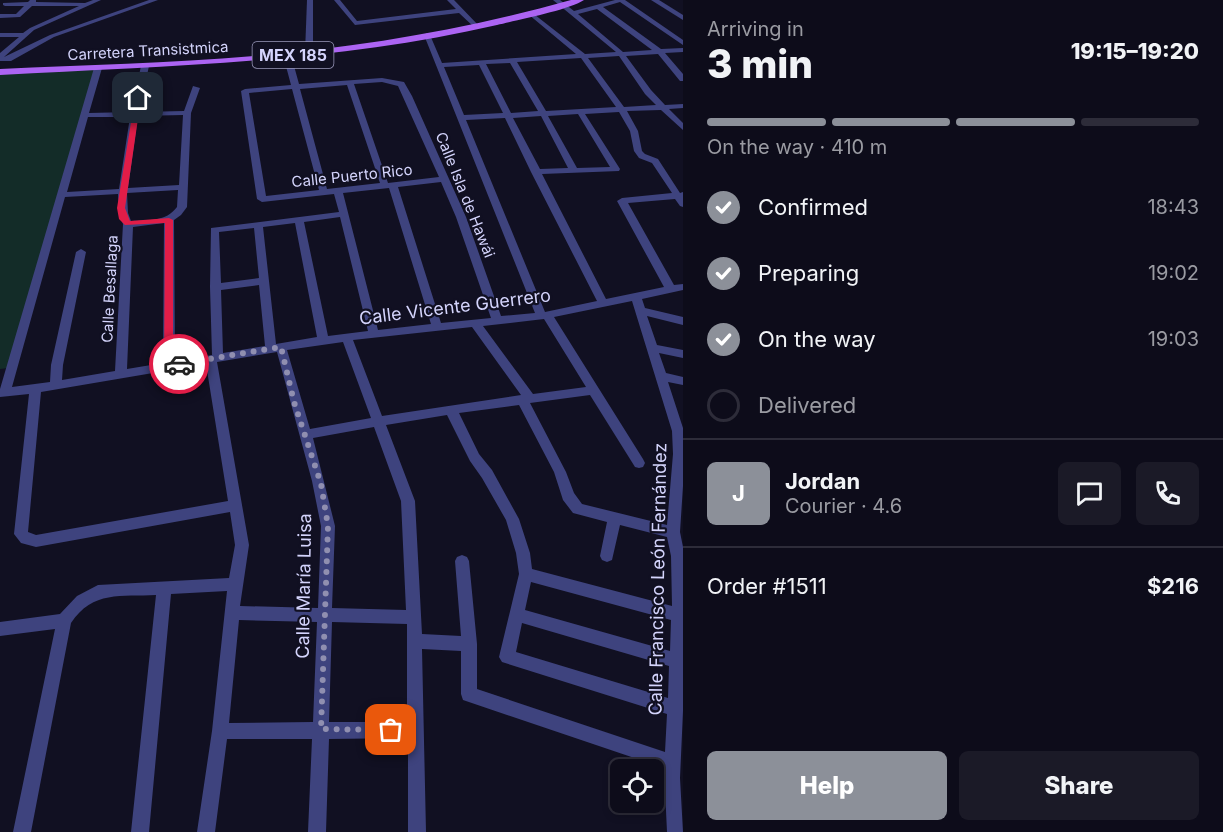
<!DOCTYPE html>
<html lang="en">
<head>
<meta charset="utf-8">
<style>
	:root { --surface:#0d0c1a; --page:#1b1a27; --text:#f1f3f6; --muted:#9a9ba2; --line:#2d2c39; --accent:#8c9099 }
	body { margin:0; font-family:Inter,sans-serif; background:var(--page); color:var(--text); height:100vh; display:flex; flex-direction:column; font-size:22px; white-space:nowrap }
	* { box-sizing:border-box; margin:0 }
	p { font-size:20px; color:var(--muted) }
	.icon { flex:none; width:33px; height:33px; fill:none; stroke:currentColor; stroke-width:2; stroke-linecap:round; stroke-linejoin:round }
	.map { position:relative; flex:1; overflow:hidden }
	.panel { display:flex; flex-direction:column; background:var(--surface); width:540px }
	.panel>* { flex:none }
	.buttons { position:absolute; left:610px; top:759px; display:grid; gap:12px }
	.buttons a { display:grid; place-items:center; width:54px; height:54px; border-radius:9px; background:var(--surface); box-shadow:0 3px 9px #0003,0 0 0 2px var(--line); font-size:30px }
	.pin { position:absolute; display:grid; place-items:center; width:51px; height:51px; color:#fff; margin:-26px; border-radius:12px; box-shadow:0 3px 9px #0006 }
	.courier { position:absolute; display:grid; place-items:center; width:60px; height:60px; margin:-30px; border:4px solid #e11d48; border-radius:50%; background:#fff; color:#222; box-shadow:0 2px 8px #0007 }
	.summary em { font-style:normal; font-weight:800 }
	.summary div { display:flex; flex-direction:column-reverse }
	.summary { display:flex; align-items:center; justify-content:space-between; height:102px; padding:0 24px }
	h1 { font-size:39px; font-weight:800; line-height:45px }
	.bar { display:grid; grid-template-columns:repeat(4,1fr); gap:9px 6px; align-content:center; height:72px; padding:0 24px }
	.bar i { height:8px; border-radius:4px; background:var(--line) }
	.bar .active { background:var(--accent) }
	.bar p { grid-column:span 4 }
	.line { display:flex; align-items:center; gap:15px; padding:0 24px; border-top:2px solid var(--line) }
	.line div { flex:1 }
	.round { display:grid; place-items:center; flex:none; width:63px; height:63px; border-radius:9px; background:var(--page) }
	ol { padding:0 24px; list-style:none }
	li { display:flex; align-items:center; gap:18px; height:66px }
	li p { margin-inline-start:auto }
	li .icon { padding:6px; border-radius:50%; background:var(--accent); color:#fff; stroke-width:4 }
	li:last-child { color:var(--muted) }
	li i { width:33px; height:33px; border:3px solid var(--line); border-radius:50% }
	.button { display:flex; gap:12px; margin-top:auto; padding:12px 24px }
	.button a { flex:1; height:69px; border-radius:9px; background:var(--accent); color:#fff; font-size:24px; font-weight:800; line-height:69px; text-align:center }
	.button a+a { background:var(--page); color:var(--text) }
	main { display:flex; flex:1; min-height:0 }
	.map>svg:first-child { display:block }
	.green { fill:#132c28 }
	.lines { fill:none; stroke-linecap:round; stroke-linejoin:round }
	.minor { fill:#3e437e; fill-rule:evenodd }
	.primary { fill:#ac64f3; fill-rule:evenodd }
	.route { fill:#e11d48 }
	.done { stroke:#908fb0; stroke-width:6; stroke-dasharray:0 10.8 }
	.labels { text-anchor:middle; stroke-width:4.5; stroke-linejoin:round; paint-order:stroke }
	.far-street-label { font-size:15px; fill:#d4d4fc; stroke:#111022 }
	.shield { fill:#111022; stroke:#9a99bb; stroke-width:1.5 }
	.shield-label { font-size:16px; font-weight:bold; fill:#d4d4fc }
	.street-label { font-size:18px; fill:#d4d4fc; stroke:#111022 }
</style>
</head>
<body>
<main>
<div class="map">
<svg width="683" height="832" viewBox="0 0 683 832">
	<rect width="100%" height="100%" fill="#111022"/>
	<!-- green -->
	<path class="green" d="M98,68L8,368L0,369V72Z"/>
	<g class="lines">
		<!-- minor -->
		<g class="minor">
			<path d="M30,0H36V2L85,3L93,0H101L34,30L4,57L50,35L149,0H158L54,37L11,61H0V53L19,37H0V33H23L30,28L79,6H32L20,17L0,18V14H16L24,6H5L3,5V3L28,2Z"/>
			<path d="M307,0H313V53L309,55L305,53Z"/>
			<path d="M334,0H340L357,21L456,9L447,0H454L479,26L474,27L459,13L355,25Z"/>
			<path d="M553,0H560L574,11L615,0H625L683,40V45L620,2L603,7L661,49L683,48V52L665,53L683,74V81H680L658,54L626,56L651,90L665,105L683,104V108L669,109L683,123V130L661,110L627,111L638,131L642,151L645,154L658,159L680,193L683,192V207L680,206L675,199L628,203L674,285L683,284V290L642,299L645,308L683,317V325L647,316L657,345L683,350V358L659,353L666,373L683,377V385L668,382L683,428V486L680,532L683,547V711L680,778L683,832H667L664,768L463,700L461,694V651L422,649L426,832H408V738L329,739L326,832H308L312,739H227L215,832H197L212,731L227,591L171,594L149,832H131L156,595C121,597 93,590 71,623L31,832H13L55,629L0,636V622L60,614L77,596L98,585L229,578L235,545L230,512L36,547L21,543L14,534L29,394L0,397V389L94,68L98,66L102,68L89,113L131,112L141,66L145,64L149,66L139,112L184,111L193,86L200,88L191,113L187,207L181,215L174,220L175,361L212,355L210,287L211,228L339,212L334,194L262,202L257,199L241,91L245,89L291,85L283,55L287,53L291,55L299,84L382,78L404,82L412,96L466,217L501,316L535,313L424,35L427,33L430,35L442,63L576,54L528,14V12L530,11L585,54L616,52ZM597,9L652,50L623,52L578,14ZM619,56L645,94L656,105L624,107L588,58ZM581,58L616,107L546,111L517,62ZM510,63L538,111L511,113L486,64ZM479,65L503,113L464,115L444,67ZM382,82L398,86L439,177L388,183L354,84ZM347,85L380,183L327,189L300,89ZM292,89L319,190L266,196L249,93ZM619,112L630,131L634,151L639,158L652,163L672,193L622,198L617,201L664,287L606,299L542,174L619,171L620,169L585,114ZM578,114L610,167L577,168L548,116ZM183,115L179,185L128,188L138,116ZM541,116L568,168L540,169L513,118ZM88,117H130L119,189L67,192ZM505,118L531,172L597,301L545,312L466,120ZM441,182L456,217L491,318L441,323L398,187ZM389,188L431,324L378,330L343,193ZM178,190L177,207C166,222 148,220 131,221L128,213L127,193ZM118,194L119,213L123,224L115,371L62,380L63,365L86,252L81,249L76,252L51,365L50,382L12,387L65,197ZM340,217L368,331L328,336L304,222ZM164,223L163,363L127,369L133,227ZM295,223L317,337L276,344L263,227ZM254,228L259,278L221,283L219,232ZM259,285L265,346L223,353L221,290ZM632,301L672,431L673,454L667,525L582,504L574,493L566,472L530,403L590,395L635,467L639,468L643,467L645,463L643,459L554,317ZM544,319L586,387L533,394L483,326ZM472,327L521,395L382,416L353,340ZM343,342L371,418L310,429L287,350ZM277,352L312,481L321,526L318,608L240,606L249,545L217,362ZM206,364L228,501L36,535L28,532L41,392ZM519,405L554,472L563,500L573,513L607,522L600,556L602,560L607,562L612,560L620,525L667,537L671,556L672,606L532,569L530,553L519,519L492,470L479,454L459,413ZM447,415L470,461L482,478L506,520L516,553L519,574L499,657L502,662L667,714L665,752L477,689V644L469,561L467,557L462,555L457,557L455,561L461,636L422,634L415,501L386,425ZM374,427L401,501L406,610L332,608L335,526L313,438ZM531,582L671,620L670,651L525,610ZM239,620L317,622L313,722L229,723ZM332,622L407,624V722H329ZM522,623L669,666L668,698L516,652Z"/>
			<path d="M651,0H659L683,15V20Z"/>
		</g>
		<!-- primary -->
		<path class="primary" d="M571,0H584C569,10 517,20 497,25C333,63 167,66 0,75V69C85,65 169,63 254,56C362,47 467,29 571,0Z"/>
	</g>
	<!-- route -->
	<path class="route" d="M138,96L141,98L125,208L130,221L169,218L173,220V361L179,360L184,364L183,366L169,368L164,365L165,223L125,225L119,219L117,208L135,98Z"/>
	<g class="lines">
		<!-- done -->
		<path class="done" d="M179,364L281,347L294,402L321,484L328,526L321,729L391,730"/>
	</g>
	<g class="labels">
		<!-- far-street labels -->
		<g class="far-street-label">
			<text transform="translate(148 51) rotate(-3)" y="5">Carretera Transistmica</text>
			<text transform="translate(352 176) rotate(-6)" y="5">Calle Puerto Rico</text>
			<text transform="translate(465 195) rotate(68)" y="5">Calle Isla de Hawái</text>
			<text transform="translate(110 289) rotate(-87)" y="5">Calle Besallaga</text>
		</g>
		<!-- shield labels -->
		<rect class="shield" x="252.5" y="42" width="81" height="26" rx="4.5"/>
		<g class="shield-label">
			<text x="293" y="61">MEX 185</text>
		</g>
		<!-- street labels -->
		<g class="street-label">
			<text transform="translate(455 307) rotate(-7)" y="6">Calle Vicente Guerrero</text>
			<text transform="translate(658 579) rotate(-89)" y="6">Calle Francisco León Fernández</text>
			<text transform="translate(304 586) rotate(-89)" y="6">Calle María Luisa</text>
		</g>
	</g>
</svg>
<div class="buttons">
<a><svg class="icon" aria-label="locate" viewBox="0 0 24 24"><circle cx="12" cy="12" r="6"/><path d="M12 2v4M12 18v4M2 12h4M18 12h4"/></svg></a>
</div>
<div class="pin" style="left:391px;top:730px;background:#ea580c"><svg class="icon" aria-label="bag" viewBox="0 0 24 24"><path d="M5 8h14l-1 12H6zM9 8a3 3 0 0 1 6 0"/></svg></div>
<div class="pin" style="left:138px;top:98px;background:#1f2937"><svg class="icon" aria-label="home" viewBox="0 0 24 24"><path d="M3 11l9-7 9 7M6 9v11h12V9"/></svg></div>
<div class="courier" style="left:179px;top:364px"><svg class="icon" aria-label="car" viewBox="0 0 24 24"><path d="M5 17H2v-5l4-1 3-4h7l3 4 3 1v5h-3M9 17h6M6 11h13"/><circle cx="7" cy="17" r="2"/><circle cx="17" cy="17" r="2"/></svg></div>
</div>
<section class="panel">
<div class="summary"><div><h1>3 min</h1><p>Arriving in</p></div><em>19:15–19:20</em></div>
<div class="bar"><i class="active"></i><i class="active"></i><i class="active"></i><i></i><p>On the way · 410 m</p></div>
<ol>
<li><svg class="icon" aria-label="check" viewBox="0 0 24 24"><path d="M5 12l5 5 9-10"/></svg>Confirmed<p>18:43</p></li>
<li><svg class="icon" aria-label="check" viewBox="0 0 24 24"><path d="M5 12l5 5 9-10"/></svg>Preparing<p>19:02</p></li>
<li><svg class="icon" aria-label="check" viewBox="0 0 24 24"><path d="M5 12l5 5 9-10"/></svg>On the way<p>19:03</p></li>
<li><i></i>Delivered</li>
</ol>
<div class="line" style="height:108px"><b class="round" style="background:var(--accent);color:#fff">J</b><div><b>Jordan</b><p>Courier · 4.6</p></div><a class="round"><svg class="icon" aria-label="chat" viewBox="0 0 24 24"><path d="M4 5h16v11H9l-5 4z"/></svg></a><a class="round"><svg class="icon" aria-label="phone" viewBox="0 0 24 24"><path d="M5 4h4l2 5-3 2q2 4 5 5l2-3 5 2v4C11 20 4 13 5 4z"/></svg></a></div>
<div class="line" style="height:78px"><div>Order #1511</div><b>$216</b></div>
<div class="button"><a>Help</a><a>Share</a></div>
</section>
</main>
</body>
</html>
